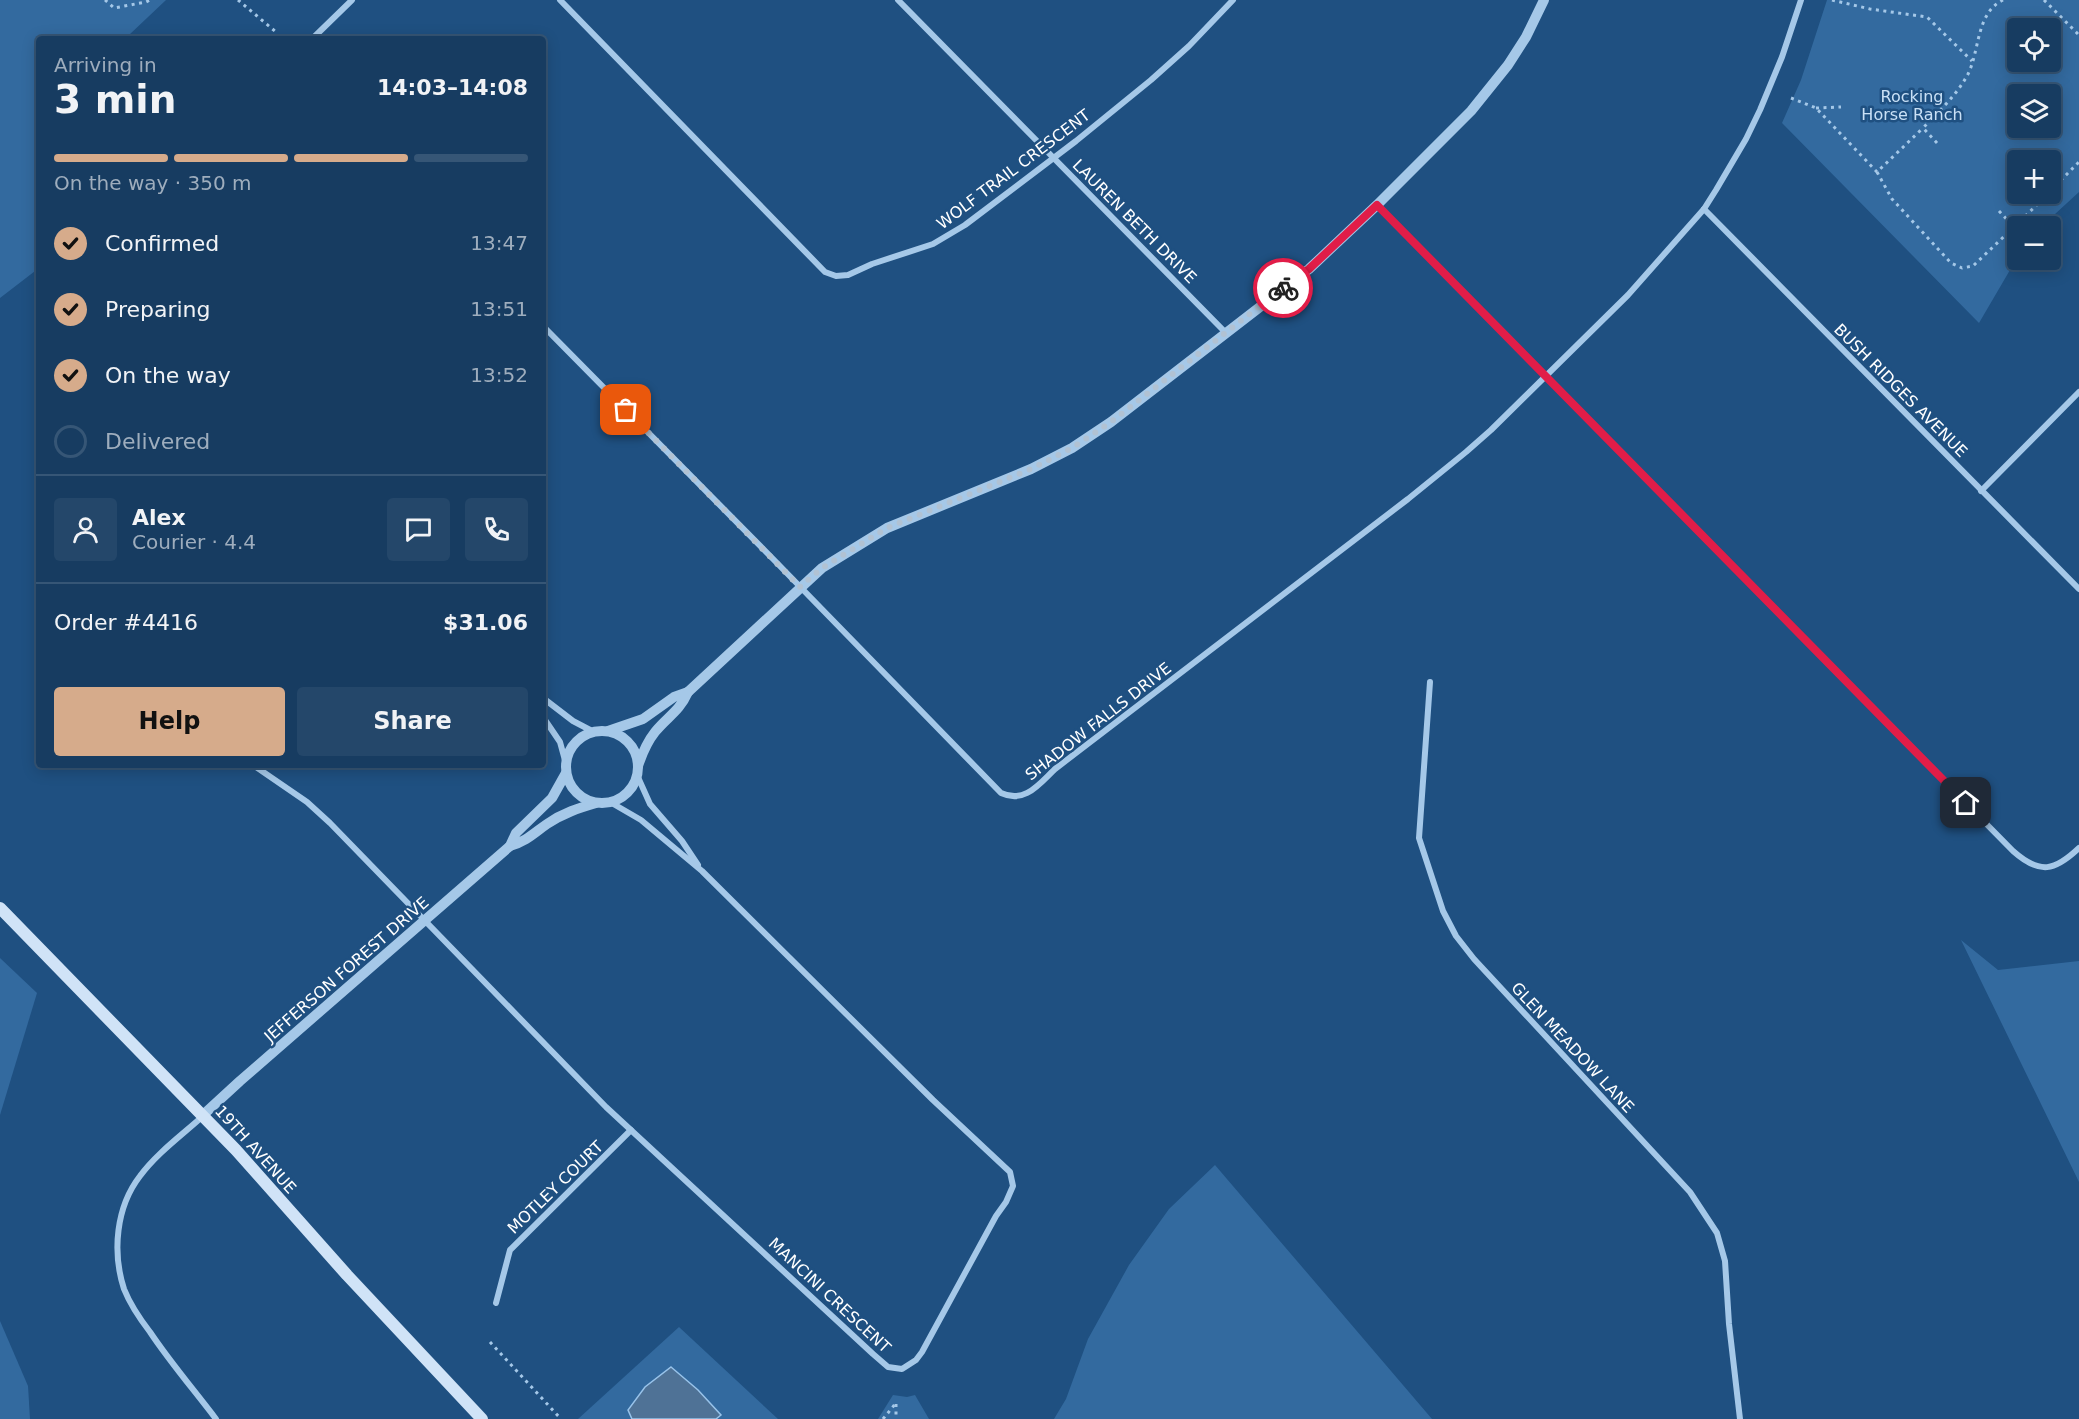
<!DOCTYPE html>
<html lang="en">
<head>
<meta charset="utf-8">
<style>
	:root { --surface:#173c61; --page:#24476a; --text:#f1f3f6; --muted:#9eadbd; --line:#365676; --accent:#d6ab8b }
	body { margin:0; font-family:"DejaVu Sans",sans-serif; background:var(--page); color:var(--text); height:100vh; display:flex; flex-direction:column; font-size:22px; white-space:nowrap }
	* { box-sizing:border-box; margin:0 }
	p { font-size:20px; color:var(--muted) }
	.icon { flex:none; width:33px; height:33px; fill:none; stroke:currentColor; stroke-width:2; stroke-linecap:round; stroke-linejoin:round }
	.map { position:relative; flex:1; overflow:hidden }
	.drawer { position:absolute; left:36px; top:36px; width:510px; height:732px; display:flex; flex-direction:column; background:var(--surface); border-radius:6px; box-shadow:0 3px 15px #0003,0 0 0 2px var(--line) }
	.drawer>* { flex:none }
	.fabs { position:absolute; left:2007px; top:18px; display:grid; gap:12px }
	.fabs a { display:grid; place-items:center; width:54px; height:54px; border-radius:6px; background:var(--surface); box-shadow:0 3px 15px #0003,0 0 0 2px var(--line); font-size:30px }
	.pin { position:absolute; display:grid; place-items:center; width:51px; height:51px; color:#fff; margin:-26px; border-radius:12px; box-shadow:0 3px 9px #0006 }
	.courier { position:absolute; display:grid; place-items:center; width:60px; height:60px; margin:-30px; border:4px solid #e11d48; border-radius:50%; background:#fff; color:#222; box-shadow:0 2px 8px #0007 }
	.head em { font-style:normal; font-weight:800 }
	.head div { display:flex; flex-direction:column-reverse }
	.head { display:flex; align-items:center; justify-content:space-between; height:102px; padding:0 18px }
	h1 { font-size:39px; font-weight:800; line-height:45px }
	.bar { display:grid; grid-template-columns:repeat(4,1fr); gap:9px 6px; align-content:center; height:72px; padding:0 18px }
	.bar i { height:8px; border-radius:4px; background:var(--line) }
	.bar .current { background:var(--accent) }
	.bar p { grid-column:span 4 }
	.line { display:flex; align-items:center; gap:15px; padding:0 18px; border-top:2px solid var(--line) }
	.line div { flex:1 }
	.round { display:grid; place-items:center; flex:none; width:63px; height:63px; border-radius:6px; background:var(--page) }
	ol { padding:0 18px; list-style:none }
	li { display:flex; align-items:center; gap:18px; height:66px }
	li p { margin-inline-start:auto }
	li .icon { padding:6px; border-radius:50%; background:var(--accent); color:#111; stroke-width:4 }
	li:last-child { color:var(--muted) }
	li i { width:33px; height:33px; border:3px solid var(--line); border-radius:50% }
	.primary-button { display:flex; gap:12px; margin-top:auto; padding:12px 18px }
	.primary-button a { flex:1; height:69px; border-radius:6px; background:var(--accent); color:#111; font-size:24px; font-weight:800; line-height:69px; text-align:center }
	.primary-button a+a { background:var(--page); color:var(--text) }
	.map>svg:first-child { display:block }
	.green { fill:#336a9f; fill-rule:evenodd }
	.water { fill:#4f7296; stroke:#98c3ea; stroke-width:1.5 }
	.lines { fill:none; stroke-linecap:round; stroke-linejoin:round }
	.path { stroke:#a5c8e8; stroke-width:3; stroke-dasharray:3 4.5; stroke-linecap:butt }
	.minor { stroke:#a5c8e8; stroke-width:6 }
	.tertiary { stroke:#a5c8e8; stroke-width:10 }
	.secondary { stroke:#d0e3f7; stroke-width:12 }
	.done { stroke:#b1c2d3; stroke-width:6; stroke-dasharray:0 10.8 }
	.route { stroke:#e11d48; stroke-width:8 }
	.labels { text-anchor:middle; stroke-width:5; stroke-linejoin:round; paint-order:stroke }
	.park-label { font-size:16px; fill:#c9e0f6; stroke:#1f5081 }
	.street-label { font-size:16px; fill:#fff; stroke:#1f5081 }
</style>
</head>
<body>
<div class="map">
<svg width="2079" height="1419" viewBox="0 0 2079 1419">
	<rect width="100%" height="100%" fill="#1f5081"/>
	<!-- green -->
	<g class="green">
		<path d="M0,0H166L129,35L131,39H39V268L0,298Z"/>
		<path d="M1827,0H2079V192L2042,226H2018L2017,258L1979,323L1782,123L1801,80ZM2050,28V62H2018V28ZM2018,94H2050V128H2018ZM2018,160H2050V194H2018Z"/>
		<path d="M1961,940L1998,970L2079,961V1182Z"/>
		<path d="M0,958L37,993L0,1115Z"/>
		<path d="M1215,1165L1432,1419H1054L1066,1399L1088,1339L1129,1265L1169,1209Z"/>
		<path d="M0,1321L28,1386L30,1419H0Z"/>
		<path d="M679,1327L778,1419H578Z"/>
		<path d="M893,1395L907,1397L915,1395L929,1419H878Z"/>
	</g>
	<!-- water -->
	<path class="water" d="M671,1367L698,1390L721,1415L716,1419H632L628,1410L645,1387Z"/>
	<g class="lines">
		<!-- path -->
		<g class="path">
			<path d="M105,0L114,8L146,2L150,0"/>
			<path d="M238,0L276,32"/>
			<path d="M1832,0L1870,9L1927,17L1972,61"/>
			<path d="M2044,0L2079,35"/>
			<path d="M1791,98L1816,108L1877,172L1923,128"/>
			<path d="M1816,108L1841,107"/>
			<path d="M1937,143L1923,128C1939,111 1957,95 1968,74C1980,50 1976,13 2003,0"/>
			<path d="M1877,172L1892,199L1951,263L1962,268L1973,266L2014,227"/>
			<path d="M2050,191L2079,162"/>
			<path d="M1999,211L2014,227L2048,194"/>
			<path d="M490,1342L561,1419"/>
			<path d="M896,1404V1419"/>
			<path d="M883,1419L896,1403"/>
		</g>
		<!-- minor -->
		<g class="minor">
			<path d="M560,0L825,272L836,276L848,275L872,264L933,244L965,225L1076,141L1151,80L1189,46L1233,0"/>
			<path d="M898,0L1226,333"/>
			<path d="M312,39L352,0"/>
			<path d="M1377,205L2013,851C2040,875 2055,871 2079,848"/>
			<path d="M1704,209L2079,589"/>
			<path d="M543,326L776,562L1001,793C1025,804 1039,784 1055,769L1408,499L1466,452L1491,430L1628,295L1704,209L1716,190L1746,139L1760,110L1782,57L1801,0"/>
			<path d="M1981,491L2079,392"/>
			<path d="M1430,682L1419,838L1443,911L1456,936L1474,959L1690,1192L1717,1233L1725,1261L1729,1324L1740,1419"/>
			<path d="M543,698L573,721L594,732"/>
			<path d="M543,717L560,742L566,764"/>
			<path d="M253,765L307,802L330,823L606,1107L873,1354L888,1367L902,1369L916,1360L922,1352L996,1216L1006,1202L1013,1186L1010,1172L933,1100L702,871L641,820L610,802"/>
			<path d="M637,775L650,804L682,841L698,865"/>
			<path d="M203,1116C182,1135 157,1153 140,1176C116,1207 112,1252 124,1289C130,1304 140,1319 150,1332C170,1362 194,1390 216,1419"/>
			<path d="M496,1303L510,1250L631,1130"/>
		</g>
		<!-- tertiary -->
		<g class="tertiary">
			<path d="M608,731L643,719L674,697L688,692"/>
			<circle cx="602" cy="767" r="36"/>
			<path d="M638,766C642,754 647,742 655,732C668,716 679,712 688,692L822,568L887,528L1031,469L1072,448L1111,422L1309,269L1377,205L1471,111L1508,65L1526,37L1544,0"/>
			<path d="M510,846C527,841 534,833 547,824C563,813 579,808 596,803"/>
			<path d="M203,1115L240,1081L510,846L516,833L552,798L566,773"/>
		</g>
		<!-- secondary -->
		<path class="secondary" d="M0,908L236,1150L347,1275L482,1419"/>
	</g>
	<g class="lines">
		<!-- done -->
		<path class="done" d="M626,410L800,587L822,568L887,528L1031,469L1072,448L1111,422L1283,288"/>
		<!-- route -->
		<path class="route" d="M1283,288L1309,269L1377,205L1966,803"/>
	</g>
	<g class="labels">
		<!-- park labels -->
		<g class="park-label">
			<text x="1912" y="102">Rocking<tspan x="1912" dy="18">Horse Ranch</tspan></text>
		</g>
		<!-- street labels -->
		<g class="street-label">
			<text transform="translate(1013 169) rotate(-37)" y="6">WOLF TRAIL CRESCENT</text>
			<text transform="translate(1135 221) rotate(45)" y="6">LAUREN BETH DRIVE</text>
			<text transform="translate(1901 390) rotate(45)" y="6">BUSH RIDGES AVENUE</text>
			<text transform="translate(1098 721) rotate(-38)" y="6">SHADOW FALLS DRIVE</text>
			<text transform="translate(346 969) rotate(-41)" y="6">JEFFERSON FOREST DRIVE</text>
			<text transform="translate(1573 1047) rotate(47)" y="6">GLEN MEADOW LANE</text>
			<text transform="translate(256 1149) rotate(48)" y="6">19TH AVENUE</text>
			<text transform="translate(555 1187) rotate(-44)" y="6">MOTLEY COURT</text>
			<text transform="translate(830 1295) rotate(43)" y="6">MANCINI CRESCENT</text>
		</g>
	</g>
</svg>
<div class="fabs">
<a><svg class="icon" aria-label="locate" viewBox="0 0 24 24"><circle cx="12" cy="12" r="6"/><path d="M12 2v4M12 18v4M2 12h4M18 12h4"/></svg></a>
<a><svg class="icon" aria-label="layers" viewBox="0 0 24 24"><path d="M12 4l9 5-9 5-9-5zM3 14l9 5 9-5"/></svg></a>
<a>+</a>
<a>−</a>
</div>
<div class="pin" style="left:626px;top:410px;background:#ea580c"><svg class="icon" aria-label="bag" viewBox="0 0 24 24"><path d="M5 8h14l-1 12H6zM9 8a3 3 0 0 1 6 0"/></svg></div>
<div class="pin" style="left:1966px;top:803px;background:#1f2937"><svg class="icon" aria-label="home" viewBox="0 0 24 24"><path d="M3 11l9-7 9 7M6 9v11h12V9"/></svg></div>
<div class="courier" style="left:1283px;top:288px"><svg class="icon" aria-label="bike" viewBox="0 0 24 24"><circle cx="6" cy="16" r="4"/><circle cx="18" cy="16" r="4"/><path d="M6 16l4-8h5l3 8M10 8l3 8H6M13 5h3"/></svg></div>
<section class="drawer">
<div class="head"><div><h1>3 min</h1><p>Arriving in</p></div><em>14:03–14:08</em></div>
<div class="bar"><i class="current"></i><i class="current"></i><i class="current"></i><i></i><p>On the way · 350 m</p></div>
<ol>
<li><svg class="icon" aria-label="check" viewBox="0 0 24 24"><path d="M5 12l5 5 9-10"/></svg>Confirmed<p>13:47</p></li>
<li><svg class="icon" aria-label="check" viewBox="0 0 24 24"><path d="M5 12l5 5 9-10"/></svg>Preparing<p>13:51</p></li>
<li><svg class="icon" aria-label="check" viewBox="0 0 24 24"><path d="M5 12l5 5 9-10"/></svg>On the way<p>13:52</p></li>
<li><i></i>Delivered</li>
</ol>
<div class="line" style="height:108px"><a class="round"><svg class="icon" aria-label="person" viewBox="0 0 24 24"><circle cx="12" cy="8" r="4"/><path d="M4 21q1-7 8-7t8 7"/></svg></a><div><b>Alex</b><p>Courier · 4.4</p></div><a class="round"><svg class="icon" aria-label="chat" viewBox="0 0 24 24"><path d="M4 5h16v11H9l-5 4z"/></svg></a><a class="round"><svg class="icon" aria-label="phone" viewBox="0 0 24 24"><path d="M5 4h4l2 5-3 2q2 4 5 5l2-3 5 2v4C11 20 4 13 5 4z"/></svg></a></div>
<div class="line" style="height:78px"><div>Order #4416</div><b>$31.06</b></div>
<div class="primary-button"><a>Help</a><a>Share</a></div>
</section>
</div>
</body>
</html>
